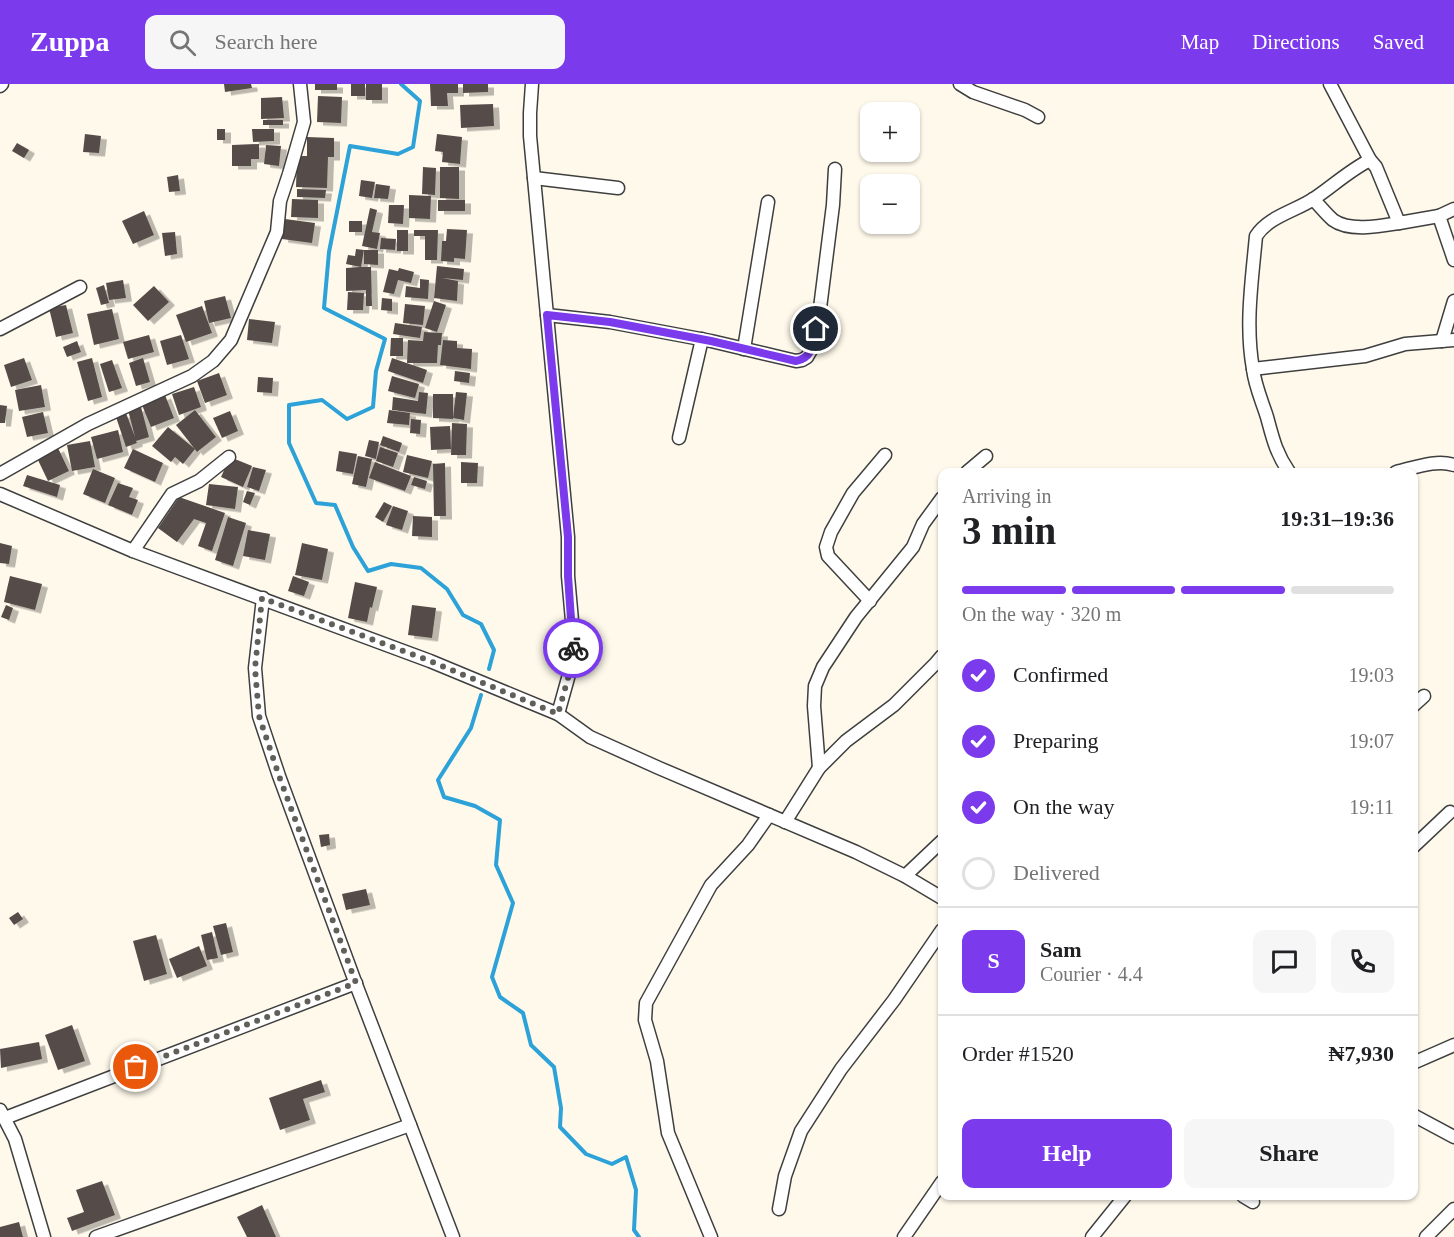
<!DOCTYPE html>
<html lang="en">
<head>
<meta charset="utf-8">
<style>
	:root { --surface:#fff; --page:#f6f6f6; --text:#202124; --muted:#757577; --line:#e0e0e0; --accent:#7c3aed }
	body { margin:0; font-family:"Times New Roman",serif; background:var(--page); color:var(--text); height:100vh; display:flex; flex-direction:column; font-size:22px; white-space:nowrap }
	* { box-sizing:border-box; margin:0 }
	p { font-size:20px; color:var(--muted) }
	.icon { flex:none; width:33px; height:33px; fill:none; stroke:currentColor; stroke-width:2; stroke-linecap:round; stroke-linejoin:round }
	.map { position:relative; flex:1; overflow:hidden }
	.sheet { position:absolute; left:938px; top:384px; width:480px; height:732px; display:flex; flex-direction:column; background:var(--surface); border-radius:12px; box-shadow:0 2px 4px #0004 }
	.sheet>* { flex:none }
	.buttons { position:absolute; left:860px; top:18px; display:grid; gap:12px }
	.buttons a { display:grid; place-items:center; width:60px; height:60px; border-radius:12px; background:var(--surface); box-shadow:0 2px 4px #0004; font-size:30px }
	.pin { position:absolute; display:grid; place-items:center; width:51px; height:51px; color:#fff; margin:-26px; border:3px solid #fff; border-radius:50%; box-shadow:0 2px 6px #0007 }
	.courier { position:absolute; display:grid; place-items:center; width:60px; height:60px; margin:-30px; border:4px solid #7c3aed; border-radius:50%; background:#fff; color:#222; box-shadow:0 2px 8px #0007 }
	.overview em { font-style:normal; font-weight:600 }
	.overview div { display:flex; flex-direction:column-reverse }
	.overview { display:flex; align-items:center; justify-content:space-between; height:102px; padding:0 24px }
	h1 { font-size:39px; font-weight:600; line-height:45px }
	.bar { display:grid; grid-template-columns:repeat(4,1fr); gap:9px 6px; align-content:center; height:72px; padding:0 24px }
	.bar i { height:8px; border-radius:4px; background:var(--line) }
	.bar .selected { background:var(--accent) }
	.bar p { grid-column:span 4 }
	.line { display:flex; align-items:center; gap:15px; padding:0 24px; border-top:2px solid var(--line) }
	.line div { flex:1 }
	.round { display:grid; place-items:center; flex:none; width:63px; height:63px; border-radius:12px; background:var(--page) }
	ol { padding:0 24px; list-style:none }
	li { display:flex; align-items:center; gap:18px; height:66px }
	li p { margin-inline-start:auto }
	li .icon { padding:6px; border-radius:50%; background:var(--accent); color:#fff; stroke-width:4 }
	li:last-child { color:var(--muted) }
	li i { width:33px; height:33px; border:3px solid var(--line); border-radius:50% }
	.primary-button { display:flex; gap:12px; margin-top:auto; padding:12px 24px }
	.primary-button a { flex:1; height:69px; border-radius:12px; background:var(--accent); color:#fff; font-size:24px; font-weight:600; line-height:69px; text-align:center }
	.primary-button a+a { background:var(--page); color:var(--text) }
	header { display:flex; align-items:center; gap:36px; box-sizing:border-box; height:84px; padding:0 30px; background:var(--accent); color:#fff }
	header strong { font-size:28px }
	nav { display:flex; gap:33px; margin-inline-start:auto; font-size:21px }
	.search { width:420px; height:54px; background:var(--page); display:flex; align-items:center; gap:15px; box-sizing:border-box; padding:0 21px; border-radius:12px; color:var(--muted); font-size:22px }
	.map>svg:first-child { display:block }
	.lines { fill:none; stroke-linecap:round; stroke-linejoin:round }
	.stream { stroke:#2ca2d8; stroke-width:4 }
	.building { fill:#554c48; filter:url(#shadow) }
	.minor-casing { stroke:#3f3f3f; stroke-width:15 }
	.minor { stroke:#fff; stroke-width:12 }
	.done { stroke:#615f5a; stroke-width:6; stroke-dasharray:0 10.8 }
	.route { stroke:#7c3aed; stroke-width:8 }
</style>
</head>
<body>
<header>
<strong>Zuppa</strong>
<div class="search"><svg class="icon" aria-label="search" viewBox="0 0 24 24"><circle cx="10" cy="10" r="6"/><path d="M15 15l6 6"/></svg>Search here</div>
<nav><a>Map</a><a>Directions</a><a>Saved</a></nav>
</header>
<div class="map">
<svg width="1454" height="1153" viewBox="0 0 1454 1153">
	<defs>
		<filter id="shadow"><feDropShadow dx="6" dy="3.5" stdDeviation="0" flood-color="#0004"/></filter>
	</defs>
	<rect width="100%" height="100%" fill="#fff9eb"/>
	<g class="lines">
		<!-- stream -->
		<g class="stream">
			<path d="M401,0L420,17L413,63L398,70L350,62L329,168L324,224L385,255L376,287L373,323L347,335L322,316L289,321V359L316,419L335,421L353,463L368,487L391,480L421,484L447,505L463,531L481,540L494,566L489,585"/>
			<path d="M481,611L471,644L438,696L444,713L475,722L500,736L496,781L513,819L492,893L500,913L523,929L531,961L554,983L561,1024L560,1043L586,1070L612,1080L626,1073L636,1106L634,1146L639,1153"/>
		</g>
	</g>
	<!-- building -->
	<g class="building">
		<path d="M224,0H251L252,4L225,8Z"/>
		<rect x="315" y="0" width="22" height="6"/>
		<rect x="351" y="0" width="14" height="12"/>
		<rect x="366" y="0" width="16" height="16"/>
		<path d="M430,0H458V9H447L448,22H431Z"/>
		<path d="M463,0H488V8L463,9Z"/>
		<path d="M318,12L342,13L341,39L317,38Z"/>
		<path d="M282,13L284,34L261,35V14Z"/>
		<path d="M493,20L494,42L461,44L460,21Z"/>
		<rect x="263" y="36" width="20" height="5"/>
		<rect x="217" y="45" width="8" height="11"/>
		<path d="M252,45H274V57L253,58Z"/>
		<path d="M85,50L101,52L99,69L83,68Z"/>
		<path d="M437,50L462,53L460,80L442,78L443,68L435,67Z"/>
		<path d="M307,53L334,54V73H328L327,104L296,103L297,72H307Z"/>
		<path d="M17,59L29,66L24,74L12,67Z"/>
		<path d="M259,60V75H251V82H232V61Z"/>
		<path d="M266,61L281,62L279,82L264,80Z"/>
		<path d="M423,83L436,84L435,111L422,110Z"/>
		<path d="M440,83H459V115L440,114Z"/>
		<path d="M178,91L180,107L169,108L167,93Z"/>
		<path d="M361,96L375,98L372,114L359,112Z"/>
		<path d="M376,100L390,102L388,115L374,114Z"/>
		<path d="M297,105L326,106L325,114L297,113Z"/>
		<path d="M409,111L431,112L430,135L409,134Z"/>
		<path d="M292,115L318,116V134L291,133Z"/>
		<rect x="438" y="116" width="27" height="11"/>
		<path d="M389,121H404L403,140L388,139Z"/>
		<path d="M370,124L377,126L372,148L380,149L377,165L362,162Z"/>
		<path d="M144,127L154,151L133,160L122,137Z"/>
		<path d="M285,135L315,139L312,159L282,155Z"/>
		<rect x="349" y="137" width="13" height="11"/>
		<path d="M447,145L467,146L465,175L454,174V178L441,177L442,157H446Z"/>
		<rect x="397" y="146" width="11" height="21"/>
		<path d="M414,146H438L437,176H425V152H414Z"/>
		<path d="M175,148L177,170L165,172L162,149Z"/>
		<path d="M381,154L396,155L395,166L380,165Z"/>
		<path d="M356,165L364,166L361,183L346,180L348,171L355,172Z"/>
		<path d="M364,166H378V181L364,180Z"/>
		<path d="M437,182L464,185L463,196L442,194L458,197L457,217L434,214Z"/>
		<path d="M360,183H371L372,222H366V206L346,207V184Z"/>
		<path d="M399,184L414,188L411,199L398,196L394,210L383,208L389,185L398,187Z"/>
		<path d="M420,195L429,196L428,215L405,213L406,202L420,204Z"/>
		<path d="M123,196L126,214L109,216L106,199Z"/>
		<path d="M104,201L109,219L101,221L96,204Z"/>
		<path d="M154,202L169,218L148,237L133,221Z"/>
		<path d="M348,208L364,209L363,226H347Z"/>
		<path d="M225,212L231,234L209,239L204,217Z"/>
		<path d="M382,214L392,215V227L381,226Z"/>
		<path d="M434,217L446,221L437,248L425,244Z"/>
		<path d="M405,220L425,222L423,241L403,239Z"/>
		<path d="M66,221L73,249L56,253L49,224Z"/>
		<path d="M202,222L212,249L186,258L176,231Z"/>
		<path d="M112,225L119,255L94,261L87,230Z"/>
		<path d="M249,235L275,238L272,259L247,256Z"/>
		<path d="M395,239L422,243L420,254L393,250Z"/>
		<path d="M424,248L442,249L441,261H438L437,279H407L408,256L423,257Z"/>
		<path d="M149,251L154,268L128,275L123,258Z"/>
		<path d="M181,251L189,275L167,281L160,257Z"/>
		<path d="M391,254H403V272H390Z"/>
		<path d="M443,256L457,257V264L472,265L471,285L440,281Z"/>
		<path d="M77,257L81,268L67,273L63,263Z"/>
		<path d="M24,274L32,296L11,303L4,281Z"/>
		<path d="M92,274L102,313L88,317L77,278Z"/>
		<path d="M143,274L150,298L136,302L129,279Z"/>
		<path d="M392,274L427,286L423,299L388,287Z"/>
		<path d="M112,276L122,304L109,308L100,280Z"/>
		<path d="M455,287L470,289L469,299L454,297Z"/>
		<path d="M219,289L227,311L205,319L197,297Z"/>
		<path d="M392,292L419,300L415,314L388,307Z"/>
		<path d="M258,293L273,294L272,309L257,308Z"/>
		<path d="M41,301L45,323L19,327L15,306Z"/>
		<path d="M194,303L201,323L179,331L172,310Z"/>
		<path d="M419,308L428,309L426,330L392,326L393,313L418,317Z"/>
		<path d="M456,308L467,309L464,336L453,334Z"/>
		<path d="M433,310H453V335L433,334Z"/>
		<path d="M165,311L174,334L151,343L142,321Z"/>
		<path d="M0,321L7,322L5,339H0Z"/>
		<path d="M141,323L149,353L136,357L137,359L126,363L116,333L126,329L135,353L128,326Z"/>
		<path d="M195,326L216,353L197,368L176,341Z"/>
		<path d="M389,326L410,329L409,341L387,339Z"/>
		<path d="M230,327L238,347L222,354L213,334Z"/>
		<path d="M43,328L48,349L27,353L22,333Z"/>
		<path d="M411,335L421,336L420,350L410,349Z"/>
		<path d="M452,339L467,340L466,371H451Z"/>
		<path d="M450,342L451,365L431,366L430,343Z"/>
		<path d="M168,343L195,365L183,380L175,373L171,378L152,362Z"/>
		<path d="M118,346L123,368L97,375L91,353Z"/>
		<path d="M383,352L402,359L399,368L380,361Z"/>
		<path d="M369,356L379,358L376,375L365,372Z"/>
		<path d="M90,357L95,383L72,387L67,361Z"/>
		<path d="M380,363L398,369L393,383L376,377Z"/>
		<path d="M58,364L69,387L48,397L37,374Z"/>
		<path d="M133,365L163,379L155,398L124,384Z"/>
		<path d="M339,367L357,370L353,390L336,387Z"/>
		<path d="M407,371L432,377L428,394L403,388Z"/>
		<path d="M358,372L372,375L366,403L352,400Z"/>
		<path d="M230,373L252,382L243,403L221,393Z"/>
		<path d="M375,378L411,392L405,407L369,394Z"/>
		<path d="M461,378L478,379L477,399H461Z"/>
		<path d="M445,379L446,432H434L433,380Z"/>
		<path d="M253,383L266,386L259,407L247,403Z"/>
		<path d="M93,385L115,394L105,419L83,410Z"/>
		<path d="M27,391L60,401L57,413L23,402Z"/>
		<path d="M414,393L427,397L425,405L411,401Z"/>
		<path d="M118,399L133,404L129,413L138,416L132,431L108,421Z"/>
		<path d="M209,400L238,403L235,425L206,421Z"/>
		<path d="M247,407L255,409L250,421L243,418Z"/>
		<path d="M179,413L225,429L212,467L198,462L206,439L194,435L177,458L158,444Z"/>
		<path d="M384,418L392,422L383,438L375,433Z"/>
		<path d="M393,422L408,427L402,446L386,441Z"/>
		<path d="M413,432L432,433V453L412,452Z"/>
		<path d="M228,433L246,439L233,482L215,476Z"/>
		<path d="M248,446L270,450L265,476L243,472Z"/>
		<path d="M0,459L12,462L9,480L0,479Z"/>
		<path d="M302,459L328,465L322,496L295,491Z"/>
		<path d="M10,492L42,500L35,526L4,518Z"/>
		<path d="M293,492L309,498L304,512L288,507Z"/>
		<path d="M355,498L377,503L372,524L370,523L367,538L348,534Z"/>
		<path d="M6,521L13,524L9,536L1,533Z"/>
		<path d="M412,521L436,524L432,554L408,551Z"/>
		<path d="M329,750L330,761L321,763L319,751Z"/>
		<path d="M366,805L370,821L346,826L342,810Z"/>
		<path d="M18,828L23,835L14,841L9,834Z"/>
		<path d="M226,839L233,868L221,871L213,842Z"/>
		<path d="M212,848L218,874L207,876L201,851Z"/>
		<path d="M156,851L167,890L144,897L133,857Z"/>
		<path d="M199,862L207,882L177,894L169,875Z"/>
		<path d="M72,941L85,977L58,986L45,951Z"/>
		<path d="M39,958L42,975L1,984L0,965Z"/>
		<path d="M321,996L325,1008L303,1015L310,1036L280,1046L269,1014Z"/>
		<path d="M102,1097L115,1131L72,1147L67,1134L84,1128L76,1106Z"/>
		<path d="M262,1121L276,1153H247L237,1133Z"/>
		<path d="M19,1138L23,1153H0V1143Z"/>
	</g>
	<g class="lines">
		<defs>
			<g id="minor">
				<path d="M532,0L530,29V52L568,453V492L574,559L573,576L558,630"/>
				<path d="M960,0L973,8L1025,26L1038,33"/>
				<path d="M0,2L2,0"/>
				<path d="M1370,76L1376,83L1399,139L1439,132"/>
				<path d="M534,94L618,104"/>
				<path d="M1313,115C1320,122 1326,130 1333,136C1349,148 1381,142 1399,139"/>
				<path d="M1454,125L1439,132L1454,176"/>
				<path d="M547,231L610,238L711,257L796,277L802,276L807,273L811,266L820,224L833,121L835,85"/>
				<path d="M0,245L80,203"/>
				<path d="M1442,257L1454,217"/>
				<path d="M744,265L768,118"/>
				<path d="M1253,285L1365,272L1405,260L1454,256"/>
				<path d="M679,354L702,255"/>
				<path d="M967,388L986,372"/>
				<path d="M1289,388C1276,369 1273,355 1267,333C1262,317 1255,302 1253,285C1245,241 1252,196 1256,152C1269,132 1296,127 1315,114C1334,101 1350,86 1370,76L1330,0"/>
				<path d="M1396,388C1414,384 1436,375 1454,381"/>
				<path d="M0,390L88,340L192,292L213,277L231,256L277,148L280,117L289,90L304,38L300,0"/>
				<path d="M0,410L133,467L430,577L558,630L590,653L659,684L856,768L905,792L942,814"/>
				<path d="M133,467L172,410L199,397L229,373"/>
				<path d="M263,514L255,584L259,632L279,692L357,903L453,1153"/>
				<path d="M870,517L828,472L826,463L831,448L853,409L885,371"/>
				<path d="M1413,622L1424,612"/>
				<path d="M819,684L814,622L815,602L823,583L856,533L913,463L923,440L942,414"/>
				<path d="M785,738L819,684L846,657L894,621L936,579L942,572"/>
				<path d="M1413,763L1450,728"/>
				<path d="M905,792L942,757"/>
				<path d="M1413,979L1454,961"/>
				<path d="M0,1026L15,1055L44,1153"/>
				<path d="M1413,1031L1454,1053"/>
				<path d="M5,1034L356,899"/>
				<path d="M1243,1112L1253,1118"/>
				<path d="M779,1125L785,1092L801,1047L841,985L894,916L942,846"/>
				<path d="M96,1153L410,1041"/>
				<path d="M711,1153L668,1049L657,977L645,936L646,919L711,801L748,761L769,731"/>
				<path d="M904,1153L942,1098"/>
				<path d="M1092,1153L1125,1112"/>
				<path d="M1426,1153L1454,1125"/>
			</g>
		</defs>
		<!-- minor casing -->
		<use href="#minor" class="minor-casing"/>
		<!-- minor -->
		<use href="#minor" class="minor"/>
	</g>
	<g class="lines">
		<!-- done -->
		<path class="done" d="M136,983L356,899L279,692L259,632L255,584L262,514L430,577L558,630L573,576V564"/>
		<!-- route -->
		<path class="route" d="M573,564L568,492V453L547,231L610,238L711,257L796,277C813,274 813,259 816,245"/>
	</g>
</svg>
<div class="buttons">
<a>+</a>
<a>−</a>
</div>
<div class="pin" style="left:136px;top:983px;background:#ea580c"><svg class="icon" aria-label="bag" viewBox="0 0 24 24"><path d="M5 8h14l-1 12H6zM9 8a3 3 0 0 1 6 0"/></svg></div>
<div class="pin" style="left:816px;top:245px;background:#1f2937"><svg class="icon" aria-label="home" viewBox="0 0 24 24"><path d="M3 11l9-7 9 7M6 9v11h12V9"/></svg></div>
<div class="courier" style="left:573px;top:564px"><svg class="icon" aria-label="bike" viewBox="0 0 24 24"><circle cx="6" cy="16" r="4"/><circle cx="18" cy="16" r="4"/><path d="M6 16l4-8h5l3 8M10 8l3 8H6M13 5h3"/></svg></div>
<section class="sheet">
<div class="overview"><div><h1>3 min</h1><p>Arriving in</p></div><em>19:31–19:36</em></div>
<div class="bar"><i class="selected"></i><i class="selected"></i><i class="selected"></i><i></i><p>On the way · 320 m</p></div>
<ol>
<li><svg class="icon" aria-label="check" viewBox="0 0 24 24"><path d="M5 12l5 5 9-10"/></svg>Confirmed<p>19:03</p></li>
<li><svg class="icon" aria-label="check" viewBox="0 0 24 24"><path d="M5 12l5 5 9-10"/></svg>Preparing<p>19:07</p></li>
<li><svg class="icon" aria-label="check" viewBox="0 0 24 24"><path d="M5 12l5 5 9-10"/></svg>On the way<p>19:11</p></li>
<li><i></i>Delivered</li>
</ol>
<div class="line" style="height:108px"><b class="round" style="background:var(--accent);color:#fff">S</b><div><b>Sam</b><p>Courier · 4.4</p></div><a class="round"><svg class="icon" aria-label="chat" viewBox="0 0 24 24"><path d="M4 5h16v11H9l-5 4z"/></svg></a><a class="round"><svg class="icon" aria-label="phone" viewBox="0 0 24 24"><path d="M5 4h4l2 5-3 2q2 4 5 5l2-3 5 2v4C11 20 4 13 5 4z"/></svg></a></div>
<div class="line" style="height:78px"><div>Order #1520</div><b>₦7,930</b></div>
<div class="primary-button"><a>Help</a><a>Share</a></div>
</section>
</div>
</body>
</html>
